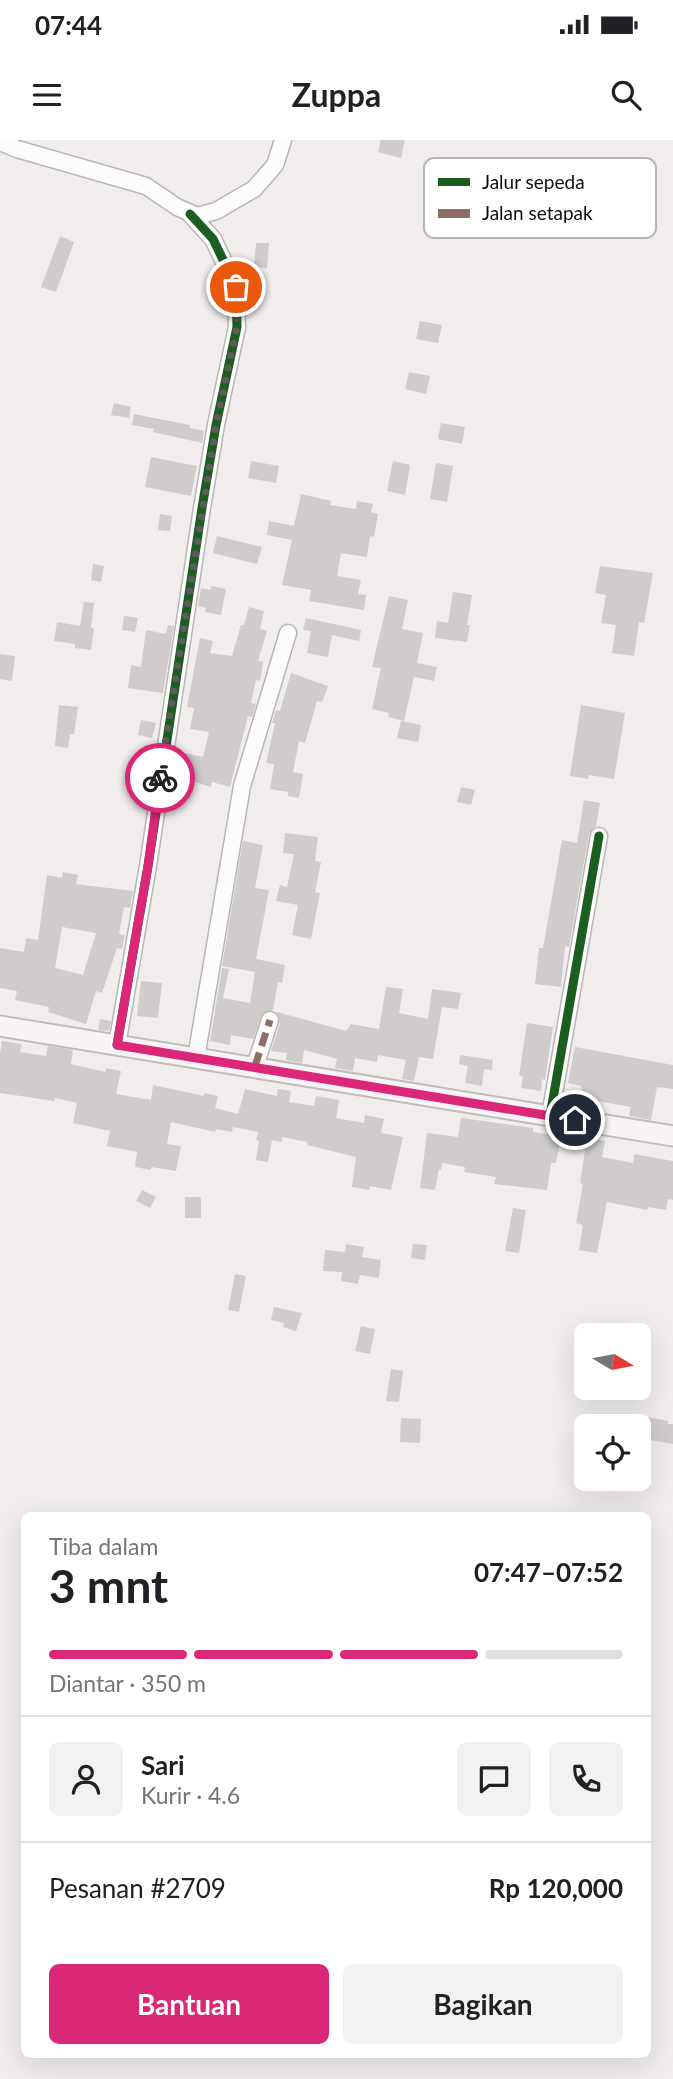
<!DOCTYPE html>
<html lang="id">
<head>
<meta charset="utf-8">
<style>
	:root { --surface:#fff; --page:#f2f2f2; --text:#202124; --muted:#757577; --line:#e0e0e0; --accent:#db2777 }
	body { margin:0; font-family:Lato,sans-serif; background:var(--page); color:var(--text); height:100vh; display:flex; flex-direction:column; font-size:26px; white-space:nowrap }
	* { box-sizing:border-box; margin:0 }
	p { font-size:23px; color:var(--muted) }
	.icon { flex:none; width:38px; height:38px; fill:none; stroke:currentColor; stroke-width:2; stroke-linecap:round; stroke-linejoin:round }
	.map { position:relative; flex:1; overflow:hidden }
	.drawer { position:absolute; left:21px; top:1372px; width:630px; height:546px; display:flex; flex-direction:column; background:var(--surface); border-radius:10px; box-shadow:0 7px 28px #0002 }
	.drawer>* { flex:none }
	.needle { width:46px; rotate:100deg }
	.fabs { position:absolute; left:574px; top:1183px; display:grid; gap:14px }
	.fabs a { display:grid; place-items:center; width:77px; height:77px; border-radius:10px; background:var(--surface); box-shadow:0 7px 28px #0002; font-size:35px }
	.pin { position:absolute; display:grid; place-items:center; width:60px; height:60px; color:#fff; margin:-30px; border:4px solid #fff; border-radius:50%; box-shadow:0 2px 7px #0007 }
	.courier { position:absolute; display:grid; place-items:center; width:70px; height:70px; margin:-35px; border:5px solid #db2777; border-radius:50%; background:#fff; color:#222; box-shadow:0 2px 9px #0007 }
	.headline em { font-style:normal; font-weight:700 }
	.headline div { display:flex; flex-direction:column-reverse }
	.headline { display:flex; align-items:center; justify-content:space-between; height:119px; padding:0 28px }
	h1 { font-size:46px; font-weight:700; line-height:52px }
	.bar { display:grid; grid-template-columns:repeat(4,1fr); gap:10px 7px; align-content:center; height:84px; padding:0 28px }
	.bar i { height:9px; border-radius:5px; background:var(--line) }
	.bar .current { background:var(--accent) }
	.bar p { grid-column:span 4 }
	.line { display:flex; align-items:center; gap:18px; padding:0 28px; border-top:2px solid var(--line) }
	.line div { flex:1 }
	.round { display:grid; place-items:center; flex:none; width:74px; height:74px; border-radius:10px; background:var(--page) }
	.cta { display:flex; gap:14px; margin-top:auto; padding:14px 28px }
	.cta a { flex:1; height:80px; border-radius:10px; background:var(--accent); color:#fff; font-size:28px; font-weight:700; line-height:80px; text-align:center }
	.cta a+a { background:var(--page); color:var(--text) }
	.status { display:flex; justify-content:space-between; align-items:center; height:49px; padding:0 35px; background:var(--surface); direction:ltr }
	.status svg { height:19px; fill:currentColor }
	header { display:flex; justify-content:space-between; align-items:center; height:91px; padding:0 28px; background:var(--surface); font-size:32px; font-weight:700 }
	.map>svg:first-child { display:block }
	.building { fill:#cfcccb; fill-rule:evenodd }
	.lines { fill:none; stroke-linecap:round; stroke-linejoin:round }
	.minor-casing { stroke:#b8b6b6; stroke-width:19 }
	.major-casing { stroke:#c2babd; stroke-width:23 }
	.minor { stroke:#fdfcfc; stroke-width:16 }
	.major { stroke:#f8f4f6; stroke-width:19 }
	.quiet { stroke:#8d6e63; stroke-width:7; stroke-dasharray:14 7; stroke-linecap:butt }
	.cycleway-casing { stroke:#fff; stroke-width:13 }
	.cycleway { stroke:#1b5e20; stroke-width:9 }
	.done { stroke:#5d5b5b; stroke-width:7; stroke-dasharray:0 12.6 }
	.route { stroke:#db2777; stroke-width:9 }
	.key { fill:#fff; stroke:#b7b6b6; stroke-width:2 }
	.key-label { font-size:19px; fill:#0e0c0c }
</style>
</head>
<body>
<div class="status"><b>07:44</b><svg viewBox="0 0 49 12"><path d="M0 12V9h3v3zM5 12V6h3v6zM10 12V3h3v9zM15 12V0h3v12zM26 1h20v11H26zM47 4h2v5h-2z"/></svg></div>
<header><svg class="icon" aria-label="menu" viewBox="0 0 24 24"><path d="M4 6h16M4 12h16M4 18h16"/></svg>Zuppa<svg class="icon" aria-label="search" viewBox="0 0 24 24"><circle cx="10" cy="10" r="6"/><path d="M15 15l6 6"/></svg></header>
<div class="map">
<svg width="673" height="1939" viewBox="0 0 673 1939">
	<rect width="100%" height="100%" fill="#f1eded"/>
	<!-- building -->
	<g class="building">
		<path d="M381,0H405L401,18L378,12Z"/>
		<path d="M60,96L74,102L56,152L41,147Z"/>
		<path d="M256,103H269L267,128L254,127Z"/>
		<path d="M420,181L442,185L438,203L416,199Z"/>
		<path d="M409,232L430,236L426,254L405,249Z"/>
		<path d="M114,263L131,267L129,278L111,275Z"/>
		<path d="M134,274L190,285V288L204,291L202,303L153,292L154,289L132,285Z"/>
		<path d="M441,283L465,287L462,304L438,299Z"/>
		<path d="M151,317L197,326L191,356L145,347Z"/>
		<path d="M251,321L279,326L276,343L248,338Z"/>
		<path d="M393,321L410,325L405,355L387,351Z"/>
		<path d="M436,323L453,326L447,362L430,359Z"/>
		<path d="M301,354L331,361L330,365L356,369L357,361L373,364L371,372L378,374L374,397L370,396L367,417L341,413L337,436L361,440L358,454L366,455L364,470L309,461L311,450L282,445L292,400L267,395L269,381L294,386Z"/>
		<path d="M160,374L172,376L170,391L158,390Z"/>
		<path d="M217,396L262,407L257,424L213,413Z"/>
		<path d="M93,424L104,426L101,442L91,440Z"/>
		<path d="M600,426L653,433L644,483L639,482L634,516L612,513L616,485L601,483L606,455L595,453Z"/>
		<path d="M211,446L226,449L221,475L205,472L206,468L198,466L201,448L210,450Z"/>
		<path d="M453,452L472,455L467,485H470L467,502L435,498L437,481L448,483Z"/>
		<path d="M389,456L408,460L402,489L423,493L417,523L437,527L434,541L414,537L404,581L388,577L389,573L372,569L381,528L372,527Z"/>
		<path d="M84,462L94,463L91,488H94L91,510L75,508V504L54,501L57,482L80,486Z"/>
		<path d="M249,467L264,471L260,489L267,491L258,521L263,522L260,541L256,540L251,563L256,564L252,577L248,576L230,647L212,642L211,647L191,641L188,656L170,653L176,611L203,617L209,592L190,589L194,568L187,567L200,498L213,501L210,513L232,516L241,485H244Z"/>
		<path d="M124,476L138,478L135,492L122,490Z"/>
		<path d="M306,478L361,490L359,501L332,495L328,517L307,513L311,491L303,490Z"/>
		<path d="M168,485L174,486L163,553L128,548L131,525L141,527L146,490L166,494Z"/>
		<path d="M0,514L15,516L12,541L0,539Z"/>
		<path d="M291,533L328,546L322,562L317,561L305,603L299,601L293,632L303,634L299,658L288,656V652L270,649L274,624L266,623L275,583H272L276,570L280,571Z"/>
		<path d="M59,565L78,567L74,594H70L68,608L55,606Z"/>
		<path d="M581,565L625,573L614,639L589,635L588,639L570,636Z"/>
		<path d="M141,580L156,583L152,598L138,595Z"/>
		<path d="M401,581L421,585L418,602L397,598Z"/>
		<path d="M461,647L475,650L471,665L457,662Z"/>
		<path d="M584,660L600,663L596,686L589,694L569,807L565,806L561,847L535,844L539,808H543L562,700L577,703Z"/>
		<path d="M285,693L318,697L315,721L321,722L315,752L320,753L311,799L292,795L298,765L276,761L280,745L287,747L294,714L283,713Z"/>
		<path d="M243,701L263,705L255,748L269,750L256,819L285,825L282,843L278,842L273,870L263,873L253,899L231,895L230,905L210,901L222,828L229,829L223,858L250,863L255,832L222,826Z"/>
		<path d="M63,732L78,735L76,744L133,751L130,768L124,767L119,794L125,795L122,809L117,808L102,853L96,851L86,884L48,872L49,867L15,860L17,851L0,848V808L24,812L26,798L38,800L47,735L62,738ZM62,787L96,793L83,835L55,828Z"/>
		<path d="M141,841L162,843L158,878L137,876Z"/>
		<path d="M386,847L403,849L399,873L428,879L432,849L461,853L458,869L442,867L433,919L419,917L414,941L402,939L406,920L378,915L377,922L355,918L353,931L335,928L337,919L304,910L302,923L286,920L287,913L271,911L280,883L277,872L346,891L351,884L379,889Z"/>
		<path d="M100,879L111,881L109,891L98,890Z"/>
		<path d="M527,883L553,887L545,940L542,939L541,951L521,948L523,936H519Z"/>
		<path d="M2,901L22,904L20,912L46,916L48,906L73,910L71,924L105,932L106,928L121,931L116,954L151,960L153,945L204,956V953L218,956L215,968L238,974L245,949L277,956L278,949L291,951L289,962L314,966L316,956L339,960L336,978L364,983L365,975L384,979L381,993L403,997L391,1050L370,1046L369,1050L352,1047L356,1017L307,1005V1002L282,997V1002L272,1000L268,1022L256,1020L259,1001L256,1000L258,992L233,987L232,992L216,989L215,992L171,982L167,1004L181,1006L176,1031L151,1027V1030L135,1027L137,1012L107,1006L110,991L73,983L77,963L55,958L54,961L0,953V914Z"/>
		<path d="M575,907L673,925V949L657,947L651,980L629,976L631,967L592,960L590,970L578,968L582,946L568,943Z"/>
		<path d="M460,915L493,920L492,930L484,929L482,946L465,943L468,926L459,924Z"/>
		<path d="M461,978L533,988V992L561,996L556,1023H551L547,1050L494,1044L496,1037L464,1032L465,1027L442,1023L441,1030L439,1029L435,1050L420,1048L427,993L458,997Z"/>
		<path d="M587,998L605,1001L602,1017L633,1023L634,1014L673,1021V1060L668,1059L666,1070L648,1067L647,1070L607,1062L597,1113L579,1110L583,1085L576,1083L583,1044L580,1043Z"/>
		<path d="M142,1050L156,1057L150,1068L136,1061Z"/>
		<rect x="185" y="1057" width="16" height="21"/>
		<path d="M513,1068L526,1070L519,1113L505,1111Z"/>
		<path d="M346,1104L364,1107L362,1117L381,1120L379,1138L360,1135L358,1144L341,1141L342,1132L323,1131L325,1110L345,1112Z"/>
		<path d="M413,1104L427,1105L425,1120L411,1118Z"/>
		<path d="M235,1134L246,1136L239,1172L228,1170Z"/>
		<path d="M274,1167L302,1173L296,1191L283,1187L284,1183L271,1180Z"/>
		<path d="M361,1186L375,1189L370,1214L355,1211Z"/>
		<path d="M391,1229L403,1231L399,1262L386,1261Z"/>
		<path d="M632,1274L668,1281V1284H673V1304L639,1298V1286H630Z"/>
		<path d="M401,1278L421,1279L420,1303L400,1302Z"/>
	</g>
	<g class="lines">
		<defs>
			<g id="minor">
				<path d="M0,2L17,9L146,46L177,67L197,76L216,71L254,49L275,25L283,0"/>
				<path d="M117,905L148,726L202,368L216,285L237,187L236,147L213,99L190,74"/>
				<path d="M196,918L242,646L288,493"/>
				<path d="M255,926L270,880"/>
				<path d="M550,976L599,696"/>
			</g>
			<path id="major" d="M0,886L673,996"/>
		</defs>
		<!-- minor casing -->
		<use href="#minor" class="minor-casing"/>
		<!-- major casing -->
		<use href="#major" class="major-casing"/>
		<!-- minor -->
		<use href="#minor" class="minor"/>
		<!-- major -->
		<use href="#major" class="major"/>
		<!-- quiet -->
		<path class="quiet" d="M255,926L270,880"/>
		<defs>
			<g id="cycleway">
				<path d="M117,905L148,726L202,368L216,285L237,187L236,147L213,99L190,74"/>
				<path d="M550,976L599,696"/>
			</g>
		</defs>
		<!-- cycleway casing -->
		<use href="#cycleway" class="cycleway-casing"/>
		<!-- cycleway -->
		<use href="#cycleway" class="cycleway"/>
	</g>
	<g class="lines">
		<!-- done -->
		<path class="done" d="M160,638L216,285L237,187L236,147"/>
		<!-- route -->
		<path class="route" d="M160,638L148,726L117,905L575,980"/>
	</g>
	<!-- legend -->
	<rect x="424" y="18" width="232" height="80" rx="10" class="key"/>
	<rect x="438" y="38" width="32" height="8" fill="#1b5e20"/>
	<rect x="438" y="69" width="32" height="9" fill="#8d6e63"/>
	<g class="key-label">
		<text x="482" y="49">Jalur sepeda</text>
		<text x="482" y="80">Jalan setapak</text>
	</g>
</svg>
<div class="fabs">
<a><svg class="needle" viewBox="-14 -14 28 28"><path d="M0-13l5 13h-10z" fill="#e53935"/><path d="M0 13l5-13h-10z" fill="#757577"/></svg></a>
<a><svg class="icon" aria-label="locate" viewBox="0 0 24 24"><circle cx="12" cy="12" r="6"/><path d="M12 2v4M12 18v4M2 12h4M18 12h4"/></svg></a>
</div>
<div class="pin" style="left:236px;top:147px;background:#ea580c"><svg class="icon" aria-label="bag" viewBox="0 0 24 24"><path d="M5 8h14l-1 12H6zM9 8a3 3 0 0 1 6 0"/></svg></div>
<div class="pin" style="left:575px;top:980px;background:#1f2937"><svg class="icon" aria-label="home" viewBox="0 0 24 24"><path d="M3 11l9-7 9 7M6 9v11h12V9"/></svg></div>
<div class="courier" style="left:160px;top:638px"><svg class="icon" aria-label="bike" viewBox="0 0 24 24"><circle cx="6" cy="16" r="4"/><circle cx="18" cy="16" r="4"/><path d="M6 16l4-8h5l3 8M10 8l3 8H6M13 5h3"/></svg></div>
<section class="drawer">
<div class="headline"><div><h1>3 mnt</h1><p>Tiba dalam</p></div><em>07:47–07:52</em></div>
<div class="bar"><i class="current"></i><i class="current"></i><i class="current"></i><i></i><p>Diantar · 350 m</p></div>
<div class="line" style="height:126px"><a class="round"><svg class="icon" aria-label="person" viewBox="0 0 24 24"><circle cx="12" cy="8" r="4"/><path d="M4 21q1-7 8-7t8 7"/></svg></a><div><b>Sari</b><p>Kurir · 4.6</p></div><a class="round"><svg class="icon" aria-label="chat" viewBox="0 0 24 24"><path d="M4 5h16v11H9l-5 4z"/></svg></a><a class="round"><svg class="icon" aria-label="phone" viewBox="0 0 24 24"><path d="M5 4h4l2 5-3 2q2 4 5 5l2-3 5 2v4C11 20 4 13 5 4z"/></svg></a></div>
<div class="line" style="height:91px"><div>Pesanan #2709</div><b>Rp 120,000</b></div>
<div class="cta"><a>Bantuan</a><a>Bagikan</a></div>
</section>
</div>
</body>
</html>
